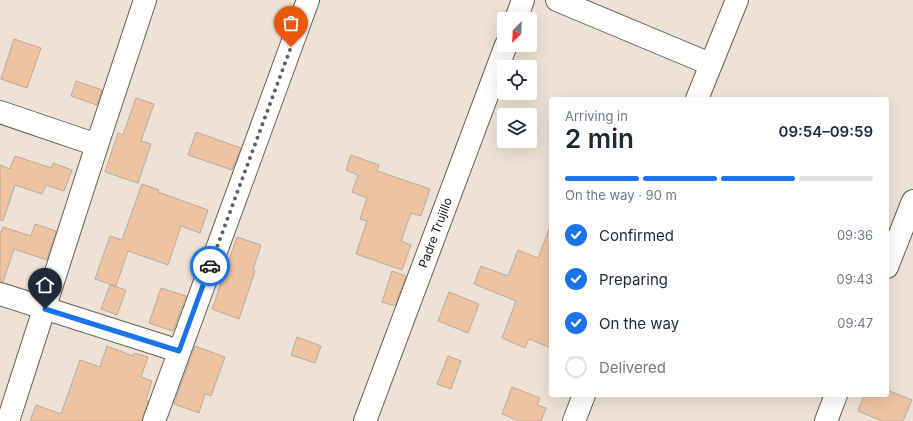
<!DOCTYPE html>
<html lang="en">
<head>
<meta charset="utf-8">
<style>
	:root { --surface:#fff; --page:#f2f2f3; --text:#1f2937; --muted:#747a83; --line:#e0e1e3; --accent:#1a73e8 }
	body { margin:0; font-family:Inter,sans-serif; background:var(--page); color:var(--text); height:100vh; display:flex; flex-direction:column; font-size:15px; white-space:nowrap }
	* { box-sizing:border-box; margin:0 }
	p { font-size:13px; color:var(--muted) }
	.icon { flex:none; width:22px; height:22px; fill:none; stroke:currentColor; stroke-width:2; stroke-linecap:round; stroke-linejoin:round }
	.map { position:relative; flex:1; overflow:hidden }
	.details { position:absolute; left:549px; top:97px; width:340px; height:300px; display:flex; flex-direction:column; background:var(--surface); border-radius:4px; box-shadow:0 4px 16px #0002 }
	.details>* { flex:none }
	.needle { width:26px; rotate:204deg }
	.controls { position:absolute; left:497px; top:12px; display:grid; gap:8px }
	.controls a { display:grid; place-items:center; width:40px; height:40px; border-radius:4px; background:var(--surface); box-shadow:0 4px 16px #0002; font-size:20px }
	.pin { position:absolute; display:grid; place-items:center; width:34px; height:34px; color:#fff; margin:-41px -17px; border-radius:50% 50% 50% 0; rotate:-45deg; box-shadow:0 0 4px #0007 }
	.pin .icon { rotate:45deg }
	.courier { position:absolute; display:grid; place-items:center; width:40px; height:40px; margin:-20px; border:3px solid #1a73e8; border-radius:50%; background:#fff; color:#222; box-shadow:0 1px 5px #0007 }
	.headline em { font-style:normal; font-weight:600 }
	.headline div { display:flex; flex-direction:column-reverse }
	.headline { display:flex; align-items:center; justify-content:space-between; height:68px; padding:0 16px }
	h1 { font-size:26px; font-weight:600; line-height:30px }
	.bar { display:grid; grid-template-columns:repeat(4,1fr); gap:6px 4px; align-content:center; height:48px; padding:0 16px }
	.bar i { height:5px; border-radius:3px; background:var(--line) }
	.bar .selected { background:var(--accent) }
	.bar p { grid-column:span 4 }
	ol { padding:0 16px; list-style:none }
	li { display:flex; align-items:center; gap:12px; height:44px }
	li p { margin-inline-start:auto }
	li .icon { padding:4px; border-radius:50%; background:var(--accent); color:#fff; stroke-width:4 }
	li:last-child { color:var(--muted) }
	li i { width:22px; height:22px; border:2px solid var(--line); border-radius:50% }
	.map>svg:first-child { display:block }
	.building { fill:#eec3a1; stroke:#b8aaa0 }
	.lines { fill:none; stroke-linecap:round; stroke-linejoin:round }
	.minor-casing { stroke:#685f53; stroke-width:24 }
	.minor { stroke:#fff; stroke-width:22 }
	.done { stroke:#655f57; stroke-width:4; stroke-dasharray:0 7.2 }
	.route { stroke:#1a73e8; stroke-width:5 }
	.labels { text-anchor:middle; stroke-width:3.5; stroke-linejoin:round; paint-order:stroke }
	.street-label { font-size:12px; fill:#1c1813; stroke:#faefe1 }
</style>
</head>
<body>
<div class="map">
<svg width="913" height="421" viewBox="0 0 913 421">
	<rect width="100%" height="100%" fill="#ede2d4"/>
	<!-- building -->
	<g class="building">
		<path d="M14,39L41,48L27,88L1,79Z"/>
		<path d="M76,81L102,90L97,105L71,96Z"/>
		<path d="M136,98L154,104L141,141L151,144L138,183L105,172L118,133L123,135Z"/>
		<path d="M196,132L241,148L232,170L188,155Z"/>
		<path d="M351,155L379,165L377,171L430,189L421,216L411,213L401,241L411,245L402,270L356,254L367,221L360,219L367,198L352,192L358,175L346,170Z"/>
		<path d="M15,156L51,168L53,163L72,170L64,191L46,185L42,194L15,185L3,221L0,220V165L10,169Z"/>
		<path d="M142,184L159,190L158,192L208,210L200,233L181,226L168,265L128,251L116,286L95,279L110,236L122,240Z"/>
		<path d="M35,224L56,231L47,260L14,249L3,282H0V234L3,227L31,236Z"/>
		<path d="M550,227H551V348L529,339L525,348L502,338L516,301L474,284L481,266L508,276L518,250L538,258Z"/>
		<path d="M237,237L261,245L253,270L255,271L239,319L212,309Z"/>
		<path d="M392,271L406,276L395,306L382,302Z"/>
		<path d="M110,285L126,290L117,315L101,309Z"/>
		<path d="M161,288L186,296L173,331L149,323Z"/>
		<path d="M449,292L479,304L468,333L438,321Z"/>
		<path d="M297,337L321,346L315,363L291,355Z"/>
		<path d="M107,346L133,356L134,353L148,357L141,377L152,381L146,400L148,401L142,421H30L36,405L61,414L80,360L100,367Z"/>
		<path d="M195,346L225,357L211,396L205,394L199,413L174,404Z"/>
		<path d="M448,356L461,361L451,389L437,384Z"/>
		<path d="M512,387L540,398L537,405L546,408L541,421H519L502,414Z"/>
		<path d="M887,390L912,400L903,421H882L858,411L864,395H887Z"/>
	</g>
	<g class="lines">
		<defs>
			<g id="minor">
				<path d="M557,0L710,64"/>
				<path d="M516,19L523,0"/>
				<path d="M697,99L737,0"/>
				<path d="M0,112L97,145"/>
				<path d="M887,267L913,201"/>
				<path d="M0,294L179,351"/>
				<path d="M8,421L97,145L145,0"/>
				<path d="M154,421L308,0"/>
				<path id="s1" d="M365,421L506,45"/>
				<path d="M574,421L584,395"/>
				<path d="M826,421L836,395"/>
			</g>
		</defs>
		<!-- minor casing -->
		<use href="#minor" class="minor-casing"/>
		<!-- minor -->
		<use href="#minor" class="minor"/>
	</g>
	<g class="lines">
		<!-- done -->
		<path class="done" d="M210,266L291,47"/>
		<!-- route -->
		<path class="route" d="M45,309L179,351L210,266"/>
	</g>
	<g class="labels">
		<!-- street labels -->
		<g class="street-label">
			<text dy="4" stroke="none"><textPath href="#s1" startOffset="201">Padre Trujillo</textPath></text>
		</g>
	</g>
</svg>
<div class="controls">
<a><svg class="needle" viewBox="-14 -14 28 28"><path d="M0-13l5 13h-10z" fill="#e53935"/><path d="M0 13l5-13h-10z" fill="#747a83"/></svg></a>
<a><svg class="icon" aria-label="locate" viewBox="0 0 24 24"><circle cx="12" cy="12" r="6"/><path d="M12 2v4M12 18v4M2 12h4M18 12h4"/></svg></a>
<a><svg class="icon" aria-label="layers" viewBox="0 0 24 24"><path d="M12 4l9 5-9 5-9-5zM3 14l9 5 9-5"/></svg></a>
</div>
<div class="pin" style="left:291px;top:47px;background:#ea580c"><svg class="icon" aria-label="bag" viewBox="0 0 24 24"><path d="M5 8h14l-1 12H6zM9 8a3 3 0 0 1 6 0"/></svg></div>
<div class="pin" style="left:45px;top:309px;background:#1f2937"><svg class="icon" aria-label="home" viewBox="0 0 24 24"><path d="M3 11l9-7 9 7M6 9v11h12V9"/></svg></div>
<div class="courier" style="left:210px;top:266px"><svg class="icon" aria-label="car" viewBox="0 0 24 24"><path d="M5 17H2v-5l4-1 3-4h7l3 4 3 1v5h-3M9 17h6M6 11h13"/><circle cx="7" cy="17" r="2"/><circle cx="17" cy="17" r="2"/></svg></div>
<section class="details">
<div class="headline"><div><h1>2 min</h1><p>Arriving in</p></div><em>09:54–09:59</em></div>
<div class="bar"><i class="selected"></i><i class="selected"></i><i class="selected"></i><i></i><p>On the way · 90 m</p></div>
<ol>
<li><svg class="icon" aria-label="check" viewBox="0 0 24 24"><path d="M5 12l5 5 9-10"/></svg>Confirmed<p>09:36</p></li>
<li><svg class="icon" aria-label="check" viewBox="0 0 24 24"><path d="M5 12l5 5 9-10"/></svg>Preparing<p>09:43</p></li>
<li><svg class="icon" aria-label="check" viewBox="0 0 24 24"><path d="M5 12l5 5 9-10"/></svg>On the way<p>09:47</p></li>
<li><i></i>Delivered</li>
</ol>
</section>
</div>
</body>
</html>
